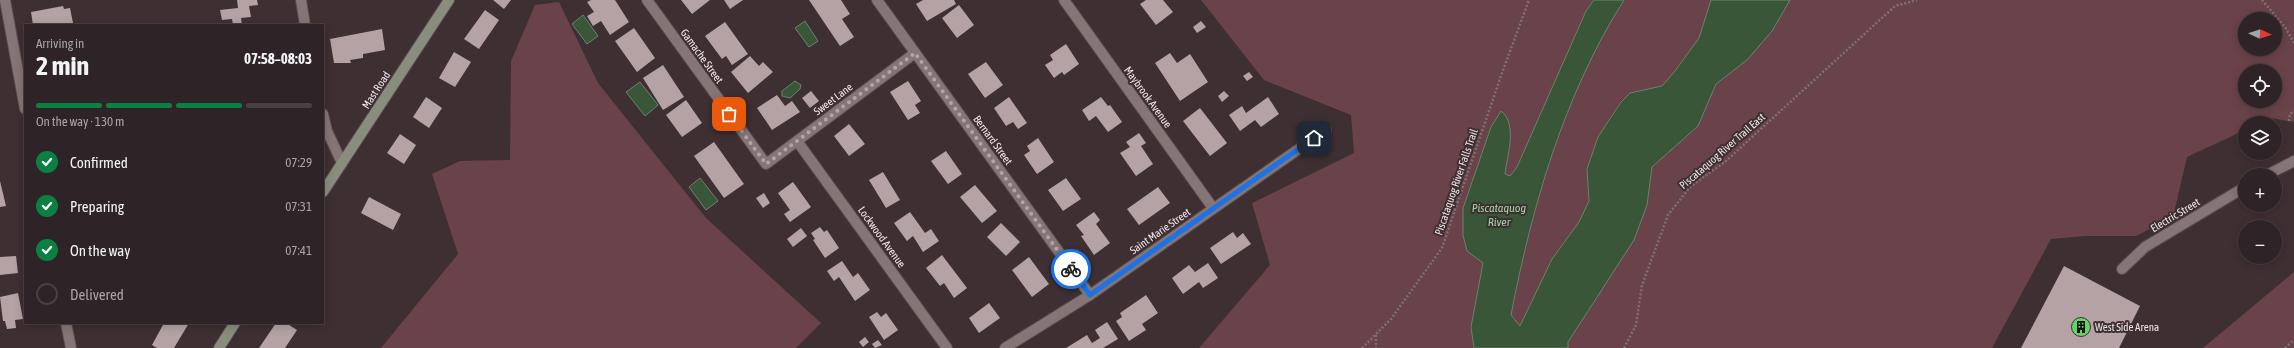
<!DOCTYPE html>
<html lang="en">
<head>
<meta charset="utf-8">
<style>
	:root { --surface:#2e2326; --page:#3a2f32; --text:#f1f3f6; --muted:#a7a4a7; --line:#494043; --accent:#0b8043 }
	body { margin:0; font-family:"Asap Condensed",sans-serif; background:var(--page); color:var(--text); height:100vh; display:flex; flex-direction:column; font-size:15px; white-space:nowrap }
	* { box-sizing:border-box; margin:0 }
	p { font-size:13px; color:var(--muted) }
	.icon { flex:none; width:22px; height:22px; fill:none; stroke:currentColor; stroke-width:2; stroke-linecap:round; stroke-linejoin:round }
	.map { position:relative; flex:1; overflow:hidden }
	.details { position:absolute; left:24px; top:24px; width:300px; height:300px; display:flex; flex-direction:column; background:var(--surface); border-radius:0px; box-shadow:0 2px 10px #0003,0 0 0 1px var(--line) }
	.details>* { flex:none }
	.needle { width:26px; rotate:94deg }
	.buttons { position:absolute; left:2238px; top:12px; display:grid; gap:8px }
	.buttons a { display:grid; place-items:center; width:44px; height:44px; border-radius:50%; background:var(--surface); box-shadow:0 2px 10px #0003,0 0 0 1px var(--line); font-size:20px }
	.pin { position:absolute; display:grid; place-items:center; width:34px; height:34px; color:#fff; margin:-17px; border-radius:8px; box-shadow:0 2px 6px #0006 }
	.courier { position:absolute; display:grid; place-items:center; width:40px; height:40px; margin:-20px; border:3px solid #1a73e8; border-radius:50%; background:#fff; color:#222; box-shadow:0 1px 5px #0007 }
	.head em { font-style:normal; font-weight:700 }
	.head div { display:flex; flex-direction:column-reverse }
	.head { display:flex; align-items:center; justify-content:space-between; height:68px; padding:0 12px }
	h1 { font-size:26px; font-weight:700; line-height:30px }
	.bar { display:grid; grid-template-columns:repeat(4,1fr); gap:6px 4px; align-content:center; height:48px; padding:0 12px }
	.bar i { height:5px; border-radius:3px; background:var(--line) }
	.bar .selected { background:var(--accent) }
	.bar p { grid-column:span 4 }
	ol { padding:0 12px; list-style:none }
	li { display:flex; align-items:center; gap:12px; height:44px }
	li p { margin-inline-start:auto }
	li .icon { padding:4px; border-radius:50%; background:var(--accent); color:#fff; stroke-width:4 }
	li:last-child { color:var(--muted) }
	li i { width:22px; height:22px; border:2px solid var(--line); border-radius:50% }
	.map>svg:first-child { display:block }
	.green { fill:#6a424a; fill-rule:evenodd }
	.water { fill:#395638; stroke:#6f816c }
	.building { fill:#b4a2a5 }
	.lines { fill:none; stroke-linecap:round; stroke-linejoin:round }
	.street-casing { stroke:#594d4f; stroke-width:12 }
	.secondary-casing { stroke:#594d4f; stroke-width:12 }
	.path { stroke:#7d7072; stroke-width:2.5; stroke-dasharray:2 2; stroke-linecap:butt }
	.street { stroke:#867577; stroke-width:10 }
	.secondary { stroke:#898d7e; stroke-width:10 }
	.done { stroke:#b0a5a7; stroke-width:4; stroke-dasharray:0 7.2 }
	.route { stroke:#1a73e8; stroke-width:5 }
	.labels { text-anchor:middle; stroke-width:4; stroke-linejoin:round; paint-order:stroke }
	.street-label { font-size:11px; fill:#eee5e6; stroke:#3e2f32 }
	.poi-label { font-size:11px; fill:#eee5e6; stroke:#3e2f32; text-anchor:start }
	.water-label { font-size:12px; font-style:italic; fill:#a2d4a0; stroke:#3e2f32 }
</style>
</head>
<body>
<div class="map">
<svg width="2294" height="348" viewBox="0 0 2294 348">
	<rect width="100%" height="100%" fill="#3e2f32"/>
	<!-- green -->
	<g class="green">
		<path d="M1201,0H1594L1586,11L1517,167L1510,176L1504,174L1510,134L1491,127L1463,208V235L1483,263L1471,327L1474,348H1199L1270,265L1252,203L1354,153L1351,115L1264,80Z"/>
		<path d="M1624,0H1711L1699,38L1675,71L1662,86L1630,93L1621,101L1598,137L1587,169L1589,201L1579,222L1552,259L1520,326L1511,315C1532,206 1564,95 1624,0Z"/>
		<path d="M1790,0H2294V122L2271,118L2261,123H2245V130L2187,157L2173,217L2136,236H2085L2051,239L1992,348H1568V343L1647,205L1652,167L1698,126L1716,84L1747,60L1772,31ZM2245,19H2275V49H2245ZM2245,71H2275V101H2245Z"/>
		<path d="M559,2L598,83L706,218L821,323L796,348H381L458,254L432,174L460,161L510,160L511,61L535,5Z"/>
		<path d="M2294,272V348H2203Z"/>
	</g>
	<!-- water -->
	<g class="water">
		<path d="M1594,0H1624C1564,95 1532,206 1511,315L1520,326L1552,259L1579,222L1589,201L1587,169L1598,137L1621,102L1630,93L1662,86L1675,71L1699,38L1711,0H1790L1772,31L1747,60L1716,84L1698,126L1652,167L1647,205L1634,240L1568,342V348H1474L1471,327L1483,263L1467,251L1463,235V208L1491,127L1501,111C1518,124 1507,156 1505,174L1510,176L1517,167L1586,11Z"/>
		<path d="M583,15L598,36L587,44L572,24Z"/>
		<path d="M805,21L818,41L809,47L795,28Z"/>
		<path d="M795,81L801,85L800,89L790,98L782,96V91Z"/>
		<path d="M640,82L658,105L645,116L626,92Z"/>
		<path d="M700,178L718,201L706,210L689,187Z"/>
	</g>
	<!-- building -->
	<g class="building">
		<path d="M237,0H257L258,5L249,6L251,17L241,18L242,25H233L232,19L222,20L220,10L238,8Z"/>
		<path d="M493,0H511L504,9Z"/>
		<path d="M591,0H615L629,22L610,35L601,21L593,26L587,16L594,12L587,2Z"/>
		<path d="M681,0H710L692,14Z"/>
		<path d="M724,0H743L730,9Z"/>
		<path d="M809,0H841L850,14L842,19L854,37L840,46Z"/>
		<path d="M923,0H954L956,4L927,21L916,4Z"/>
		<path d="M1146,0H1163L1173,12L1156,25L1140,4Z"/>
		<path d="M959,5L974,25L957,38L942,18Z"/>
		<path d="M63,6L64,9L70,8L73,23L68,25H33L31,12Z"/>
		<path d="M485,10L499,20L479,49L464,39Z"/>
		<path d="M1201,21L1206,27L1197,33L1193,27Z"/>
		<path d="M725,22L748,54L732,65L726,56L722,59L705,36Z"/>
		<path d="M634,28L655,58L637,72L615,41Z"/>
		<path d="M382,29L385,50L363,54V58L350,60L351,63H334L330,39Z"/>
		<path d="M1066,44L1079,64L1064,75L1062,72L1054,78L1045,65L1053,60L1050,55Z"/>
		<path d="M454,52L471,62L455,87L439,78Z"/>
		<path d="M1170,53L1177,63L1190,54L1208,82L1180,101L1155,63Z"/>
		<path d="M750,56L759,66L763,62L773,72L748,93L731,72Z"/>
		<path d="M986,62L1003,85L985,98L968,74Z"/>
		<path d="M663,65L684,97L663,110L643,78Z"/>
		<path d="M1249,72L1253,77L1247,81L1243,76Z"/>
		<path d="M908,81L921,101L915,105L920,113L908,120L890,92Z"/>
		<path d="M811,91L819,101L810,108L802,98Z"/>
		<path d="M1224,91L1229,96L1222,102L1218,96Z"/>
		<path d="M777,95L785,106L792,101L800,112L772,130L757,108Z"/>
		<path d="M426,97L442,108L429,128L413,117Z"/>
		<path d="M1009,97L1027,123L1018,129L1013,122L1006,126L994,108Z"/>
		<path d="M1101,97L1108,106L1110,105L1122,122L1108,132L1096,116L1089,121L1082,110Z"/>
		<path d="M1268,97L1279,114L1261,127L1255,120L1240,131L1229,115L1242,106L1246,113Z"/>
		<path d="M686,100L702,123L682,137L666,115Z"/>
		<path d="M1200,108L1227,143L1210,156L1183,121Z"/>
		<path d="M849,124L865,144L849,156L834,136Z"/>
		<path d="M1139,133L1146,143L1141,146L1153,164L1136,176L1120,153L1130,147L1126,142Z"/>
		<path d="M400,134L416,145L404,164L387,153Z"/>
		<path d="M1038,138L1054,162L1037,174L1024,155L1030,151L1027,146Z"/>
		<path d="M714,142L744,184L724,198L694,156Z"/>
		<path d="M946,151L962,174L948,184L931,161Z"/>
		<path d="M883,172L900,200L886,208L869,180Z"/>
		<path d="M1066,178L1081,199L1063,211L1048,190Z"/>
		<path d="M0,181L6,206L0,207Z"/>
		<path d="M793,182L811,207L790,222L784,214L790,210L778,193Z"/>
		<path d="M975,185L997,211L982,223L960,197Z"/>
		<path d="M1158,187L1170,203L1139,225L1127,209Z"/>
		<path d="M764,193L770,203L763,208L756,198Z"/>
		<path d="M369,197L401,214L393,230L361,213Z"/>
		<path d="M910,212L925,233L931,229L939,241L923,252L913,236L907,241L894,223Z"/>
		<path d="M1094,212L1100,220L1096,224L1110,243L1094,255L1081,236L1084,235L1076,225Z"/>
		<path d="M1001,223L1020,242L1006,256L987,237Z"/>
		<path d="M820,227L824,232L827,230L839,248L825,258L813,240L815,239L811,233Z"/>
		<path d="M801,228L807,236L793,247L787,239Z"/>
		<path d="M1233,232L1237,238L1243,233L1251,244L1221,264L1210,248Z"/>
		<path d="M942,255L967,288L954,298L944,283L940,286L926,268Z"/>
		<path d="M16,256L18,273L0,275V257Z"/>
		<path d="M1029,257L1049,284L1032,297L1012,270Z"/>
		<path d="M842,261L853,277L858,273L870,290L855,301L839,277L834,281L827,271Z"/>
		<path d="M1208,263L1218,278L1203,288L1199,282L1183,294L1172,278L1189,265L1195,272Z"/>
		<path d="M2064,266L2140,306L2119,348H2021Z"/>
		<path d="M18,293L23,319L15,320L16,328L7,329L5,321H3L0,297Z"/>
		<path d="M1146,295L1158,313L1142,324L1146,330L1129,341L1116,321L1122,317L1120,313Z"/>
		<path d="M989,303L1000,318L979,333L969,318Z"/>
		<path d="M877,312L881,317L886,313L898,330L884,340L869,317Z"/>
		<path d="M1107,322L1118,339L1103,348H1066L1087,335L1092,343L1100,338L1095,330Z"/>
		<path d="M164,323H189L174,348H157L152,345Z"/>
		<path d="M276,323H286L297,330L285,348H259Z"/>
		<path d="M865,337L869,342L863,347L859,342Z"/>
		<path d="M878,340L882,345L875,348L872,344Z"/>
	</g>
	<g class="lines">
		<defs>
			<g id="street">
				<path d="M5,0L25,109"/>
				<path d="M301,0L305,25"/>
				<path d="M647,0L766,164L915,53"/>
				<path d="M877,0L1090,295"/>
				<path d="M1064,0L1213,208"/>
				<path d="M323,114L327,131L342,163"/>
				<path d="M797,141L947,348"/>
				<path d="M2267,175L2294,161"/>
				<path d="M2122,269L2145,247L2245,187"/>
				<path d="M66,323L71,348"/>
				<path d="M1005,348L1090,295L1326,130"/>
			</g>
			<g id="secondary">
				<path d="M323,192L449,0"/>
				<path d="M219,348L235,323"/>
			</g>
		</defs>
		<!-- street casing -->
		<use href="#street" class="street-casing"/>
		<!-- secondary casing -->
		<use href="#secondary" class="secondary-casing"/>
		<!-- path -->
		<g class="path">
			<path d="M2262,0L2285,27L2294,43"/>
			<path d="M2289,121L2290,114L2294,111"/>
			<path d="M1376,335V348"/>
			<path d="M1362,348L1391,319L1442,248L1502,73L1529,0"/>
			<path d="M1624,348L1636,325L1642,285L1668,215L1690,187L1726,161L1895,6L1917,0"/>
			<path d="M2285,348L2294,340"/>
		</g>
		<!-- street -->
		<use href="#street" class="street"/>
		<!-- secondary -->
		<use href="#secondary" class="secondary"/>
	</g>
	<g class="lines">
		<!-- done -->
		<path class="done" d="M729,114L766,164L915,53L1071,269"/>
		<!-- route -->
		<path class="route" d="M1071,269L1090,295L1314,138"/>
	</g>
	<!-- icons -->
	<defs>
		<symbol id="building-disc" viewBox="-11 -11 22 22"><circle r="9.5" fill="#65d467" stroke="#3e2f32"/><path d="M-4-6H4V6H1V3H-1V6H-4ZM-2.5-4.3h1.7v1.8h-1.7ZM.8-4.3h1.7v1.8H.8ZM-2.5-1h1.7V.8h-1.7ZM.8-1h1.7V.8H.8Z" fill="#111"/></symbol>
	</defs>
	<g fill-rule="evenodd">
		<use href="#building-disc" x="2070" y="316" width="22" height="22"/>
	</g>
	<g class="labels">
		<!-- street labels -->
		<g class="street-label">
			<text transform="translate(702 56) rotate(54)" y="4">Gamache Street</text>
			<text transform="translate(376 90) rotate(-57)" y="4">Mast Road</text>
			<text transform="translate(1148 97) rotate(54)" y="4">Maybrook Avenue</text>
			<text transform="translate(833 99) rotate(-37)" y="4">Sweet Lane</text>
			<text transform="translate(993 140) rotate(54)" y="4">Bernard Street</text>
			<text transform="translate(1722 151) rotate(-41)" y="4">Piscataquog River Trail East</text>
			<text transform="translate(1456 182) rotate(-71)" y="4">Piscataquog River Falls Trail</text>
			<text transform="translate(2175 215) rotate(-31)" y="4">Electric Street</text>
			<text transform="translate(1160 231) rotate(-35)" y="4">Saint Marie Street</text>
			<text transform="translate(882 237) rotate(54)" y="4">Lockwood Avenue</text>
		</g>
		<!-- poi labels -->
		<g class="poi-label">
			<text x="2095" y="331">West Side Arena</text>
		</g>
		<!-- water labels -->
		<g class="water-label">
			<text x="1499" y="212">Piscataquog<tspan x="1499" dy="14">River</tspan></text>
		</g>
	</g>
</svg>
<div class="buttons">
<a><svg class="needle" viewBox="-14 -14 28 28"><path d="M0-13l5 13h-10z" fill="#e53935"/><path d="M0 13l5-13h-10z" fill="#a7a4a7"/></svg></a>
<a><svg class="icon" aria-label="locate" viewBox="0 0 24 24"><circle cx="12" cy="12" r="6"/><path d="M12 2v4M12 18v4M2 12h4M18 12h4"/></svg></a>
<a><svg class="icon" aria-label="layers" viewBox="0 0 24 24"><path d="M12 4l9 5-9 5-9-5zM3 14l9 5 9-5"/></svg></a>
<a>+</a>
<a>−</a>
</div>
<div class="pin" style="left:729px;top:114px;background:#ea580c"><svg class="icon" aria-label="bag" viewBox="0 0 24 24"><path d="M5 8h14l-1 12H6zM9 8a3 3 0 0 1 6 0"/></svg></div>
<div class="pin" style="left:1314px;top:138px;background:#1f2937"><svg class="icon" aria-label="home" viewBox="0 0 24 24"><path d="M3 11l9-7 9 7M6 9v11h12V9"/></svg></div>
<div class="courier" style="left:1071px;top:269px"><svg class="icon" aria-label="bike" viewBox="0 0 24 24"><circle cx="6" cy="16" r="4"/><circle cx="18" cy="16" r="4"/><path d="M6 16l4-8h5l3 8M10 8l3 8H6M13 5h3"/></svg></div>
<section class="details">
<div class="head"><div><h1>2 min</h1><p>Arriving in</p></div><em>07:58–08:03</em></div>
<div class="bar"><i class="selected"></i><i class="selected"></i><i class="selected"></i><i></i><p>On the way · 130 m</p></div>
<ol>
<li><svg class="icon" aria-label="check" viewBox="0 0 24 24"><path d="M5 12l5 5 9-10"/></svg>Confirmed<p>07:29</p></li>
<li><svg class="icon" aria-label="check" viewBox="0 0 24 24"><path d="M5 12l5 5 9-10"/></svg>Preparing<p>07:31</p></li>
<li><svg class="icon" aria-label="check" viewBox="0 0 24 24"><path d="M5 12l5 5 9-10"/></svg>On the way<p>07:41</p></li>
<li><i></i>Delivered</li>
</ol>
</section>
</div>
</body>
</html>
